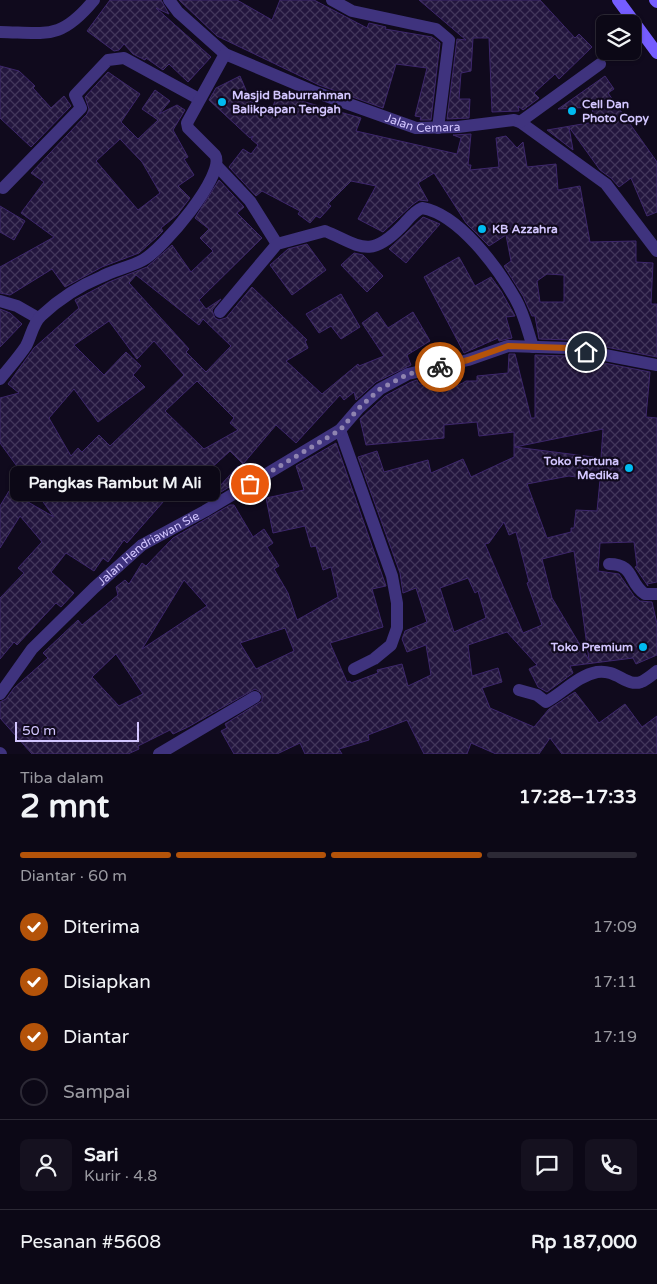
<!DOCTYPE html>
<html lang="id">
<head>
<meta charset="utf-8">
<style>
	:root { --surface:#0c0816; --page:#15111f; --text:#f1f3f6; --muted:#9a9aa1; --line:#2c2935; --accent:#b45309 }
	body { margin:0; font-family:"Varela Round",sans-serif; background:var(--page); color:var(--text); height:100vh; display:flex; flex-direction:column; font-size:19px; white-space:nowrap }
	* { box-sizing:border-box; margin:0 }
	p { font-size:16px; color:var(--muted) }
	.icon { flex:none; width:28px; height:28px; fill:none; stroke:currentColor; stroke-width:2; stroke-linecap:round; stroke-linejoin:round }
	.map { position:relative; height:754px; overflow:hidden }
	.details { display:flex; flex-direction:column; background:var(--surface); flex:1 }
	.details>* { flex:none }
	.fabs { position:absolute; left:596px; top:15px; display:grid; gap:10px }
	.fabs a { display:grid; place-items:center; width:45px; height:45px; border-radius:8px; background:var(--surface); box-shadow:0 1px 4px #0004,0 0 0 1px var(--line); font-size:25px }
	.scale { position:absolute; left:15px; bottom:12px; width:124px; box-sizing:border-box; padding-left:5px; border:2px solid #d3c6ff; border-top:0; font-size:14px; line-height:18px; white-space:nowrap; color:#d3c6ff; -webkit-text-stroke:4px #100a1d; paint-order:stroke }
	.pin { position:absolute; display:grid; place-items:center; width:42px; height:42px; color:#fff; margin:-21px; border:2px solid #fff; border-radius:50%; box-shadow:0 1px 5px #0007 }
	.courier { position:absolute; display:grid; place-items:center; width:50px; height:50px; margin:-25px; border:4px solid #b45309; border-radius:50%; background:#fff; color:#222; box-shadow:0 1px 6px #0007 }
	.bubble { position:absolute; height:35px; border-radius:8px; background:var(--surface); box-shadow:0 1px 4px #0004,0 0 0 1px var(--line); font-size:16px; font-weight:700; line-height:35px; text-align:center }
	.head em { font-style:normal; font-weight:700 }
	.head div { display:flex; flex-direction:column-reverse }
	.head { display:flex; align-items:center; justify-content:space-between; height:85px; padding:0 20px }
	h1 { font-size:32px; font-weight:700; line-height:38px }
	.bar { display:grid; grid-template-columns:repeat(4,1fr); gap:8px 5px; align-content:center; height:60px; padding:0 20px }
	.bar i { height:6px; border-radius:4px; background:var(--line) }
	.bar .active { background:var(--accent) }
	.bar p { grid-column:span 4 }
	.line { display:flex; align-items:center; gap:12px; padding:0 20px; border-top:1px solid var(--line) }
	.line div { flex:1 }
	.round { display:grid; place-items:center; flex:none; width:52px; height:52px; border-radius:8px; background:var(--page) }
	ol { padding:0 20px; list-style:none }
	li { display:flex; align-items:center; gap:15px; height:55px }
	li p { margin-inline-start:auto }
	li .icon { padding:5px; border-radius:50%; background:var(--accent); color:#fff; stroke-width:4 }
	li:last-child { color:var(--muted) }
	li i { width:28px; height:28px; border:2px solid var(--line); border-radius:50% }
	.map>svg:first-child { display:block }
	.building { fill:url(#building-cross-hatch); stroke:#3d276b; fill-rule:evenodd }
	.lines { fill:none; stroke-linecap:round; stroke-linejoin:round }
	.minor { stroke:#3f337e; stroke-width:12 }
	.secondary { stroke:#755dff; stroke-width:12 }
	.done { stroke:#8f84b0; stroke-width:5; stroke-dasharray:0 9 }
	.route { stroke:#b45309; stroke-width:6 }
	.poi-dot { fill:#00bbf1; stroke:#100a1d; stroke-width:2 }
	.labels { text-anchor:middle; stroke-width:4.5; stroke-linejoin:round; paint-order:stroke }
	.poi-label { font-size:12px; font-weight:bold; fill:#d3c6ff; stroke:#100a1d; text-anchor:start }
	.street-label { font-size:12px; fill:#d3c6ff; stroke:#100a1d }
</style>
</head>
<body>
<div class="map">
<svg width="657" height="754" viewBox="0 0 657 754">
	<defs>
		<pattern id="building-cross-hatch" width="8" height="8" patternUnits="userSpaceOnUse" patternTransform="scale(1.25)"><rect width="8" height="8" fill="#23163e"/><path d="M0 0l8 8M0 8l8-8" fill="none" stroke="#42365b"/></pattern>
	</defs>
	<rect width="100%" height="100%" fill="#100a1d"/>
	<!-- building -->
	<g class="building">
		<path d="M110,0H161L169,14L156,8L211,57L188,82L169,64L163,70L146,58L145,60L133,54L124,44L119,50L114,51L87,31Z"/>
		<path d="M179,0H237L272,20L280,0H314L367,28L369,23L386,27L385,29L432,37L440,43L431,120H420L421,117L415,116L427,68L396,64L383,108L319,85L217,36Z"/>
		<path d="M419,0H540L575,38L579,34L592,47L559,79L555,74L534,93L539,98L523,110L518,106L519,111L492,112L489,38H473L471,71L461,73L459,99H470L469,118L447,119L457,39L466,40Z"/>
		<path d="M0,66L19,71L35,86L33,88L51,108L64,96L71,106L31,147L0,118Z"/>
		<path d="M108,72L140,94L121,122L138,139L158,120L142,109L155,90L170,101L159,114L177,105L185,110L173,130L188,157L184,159L194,175L178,186L190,198L177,215L161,228L163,231L158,236L139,253L102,267L65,287L52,269L10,295L0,293V267L54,237L21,213L44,182L31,173L87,114L89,109L85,97ZM120,139L142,162L160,193L138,210L96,161Z"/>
		<path d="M240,76L251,102L272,110L277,94L361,118L356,131L457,154L461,138L453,135L471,134L468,165H471L470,170L499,167L496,138L506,136L517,148L523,142L527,167L556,164L558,190L580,186L590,242L636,241V262L653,263L651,304H657V357L570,340L539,339L535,316H532L523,296L504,266L511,261L506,235L489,246L466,223L434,173L418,183L428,201L419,200L412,205L383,232L358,219L376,186L351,181L328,204L331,206L320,218L316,216L310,223L298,214L300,211L262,191L256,196L229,167L243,149L251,154L258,145L251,139L253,136L250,138L209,100L216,88ZM547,274L564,275V302H540L537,281Z"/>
		<path d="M605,76L614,89L608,93L657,162V212L647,216L631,178L619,187L611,178L600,170L569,127L573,150L547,130L594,122L592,107L558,109Z"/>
		<path d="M219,180L244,207L237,213L262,238L199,300L206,309L221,299L212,310L215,318L219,320L226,318L252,287L307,340L305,341L308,348L286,361L322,394L358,364L359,366L384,356L362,323L377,312L388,328L413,312L430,341L407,355L411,365L376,382L356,400L354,392L344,400L340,395L296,443L276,425L243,464L230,451L186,491L178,485L127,543L124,540L108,562L103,558L94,571L66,553L51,572L74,593L61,607L56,603L17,645L14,642L0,659V598L24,573L18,568L42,542L20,516L0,548V506L9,491L54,517L0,443V398L19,393L8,384L34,348L79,308L75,300L109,282L147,267L172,245L191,272L213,251L200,238L209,229L195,218ZM136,275L199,325L203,319L231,346L206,372L186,352L189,349L129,283ZM109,321L137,359L154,341L184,375L110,446L99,435L82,452L78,448L71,456L49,418L74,389L98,422L145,387L133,375L141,366L126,352L104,375L74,345ZM197,381L234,418L230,423L238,430L204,449L165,411Z"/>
		<path d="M0,206L25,221L14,240L0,232Z"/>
		<path d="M423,217L440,224L406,263L389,249Z"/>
		<path d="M307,244L326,270L292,295L270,265L288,249Z"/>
		<path d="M354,253L363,255L383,276L367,292L341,265Z"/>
		<path d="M459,257L475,286L491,277L501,291L515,316L506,317L512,338L499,341L498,338L464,353L424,277Z"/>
		<path d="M341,294L360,327L341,339L331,326L319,333L306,314Z"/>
		<path d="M0,309L10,313L22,324L0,347Z"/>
		<path d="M509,354H515L531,418H535V355L568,356L650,372L646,417L657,418V582L647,584L648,586L635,567L637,566L634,542L600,543L598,571L619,574L634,596L640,601L652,602L657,624V655L636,664L633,658L570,666L573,673L547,692L538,687L529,669L537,665L507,632L468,645L472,676L498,668L502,682L482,688L490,708L534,727L549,709L575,692L599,723L625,704L642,727L657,716V754H562L550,738L539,754H496L471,743L467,754H424L407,720L368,735L369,740L339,749L342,754H305L300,743L277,754H234L221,731L227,728L225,724L262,701V693L255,689L188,727L173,734L170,730L138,746L139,749L128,754H32L0,718V702L6,699L14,688L48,658L43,653L78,620L82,625L118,595L116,587L125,580L129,584L142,563L146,566L173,538L230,505H234L253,537L264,529L273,543L267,547L279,566L274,569L288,593L297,620L338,597L331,567L323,570L316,546L311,547L305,526L273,533L266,498L304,490L296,466L336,443L386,586L372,589L383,627L330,643L347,682L350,681L351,683L378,673L377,670L402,664L408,686L431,675L426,645L407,652L402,639L405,631L427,622L416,588L403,593L400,573L358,457L377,451L384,472L428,460L431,473L463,459L471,477L514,457V432L479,436L477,422L444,425V438L366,445L360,419L385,396L411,382L417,380L419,384H432V386H457L466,381H477V376L508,373ZM603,429L601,458L515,447ZM569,476L600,480L597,511L576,510L574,528H571V532L547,538L527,484ZM504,522L509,535L516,532L529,582L527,583L542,625L523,633L485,544L489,543ZM574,551L589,660L552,598L542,559ZM468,578L475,593L478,591L486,618L454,632L440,588ZM184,580L207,606L142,649ZM285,628L294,651L256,669L240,643ZM116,654L143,694L119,706L92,677Z"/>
		<path d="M238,466L244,478L211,498L210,497Z"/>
	</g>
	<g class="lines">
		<!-- minor -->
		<g class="minor">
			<path id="s1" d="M169,0L178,12L225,54L315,92L416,128L458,127L514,120L520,122L606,184L657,251"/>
			<path d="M332,0L352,11L436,29L449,40L438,128"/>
			<path d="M0,32C48,33 61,40 94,0"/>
			<path d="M520,122L600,64"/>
			<path d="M217,166L250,201L277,244"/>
			<path d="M3,188L81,108L75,95L108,60L124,58L199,99"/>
			<path d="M0,301L17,306L38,318"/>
			<path d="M220,312L277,244L325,231C359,245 369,260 401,227C407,221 414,211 422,208C459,214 498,268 516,300C524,314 528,332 533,347"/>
			<path d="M0,379C8,369 18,358 26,346C31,337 33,323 41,316C58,300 79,286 101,277C114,270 130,267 143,260C162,250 227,174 215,155L188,128L187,123L225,54"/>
			<path d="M340,430L392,576L397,603V628L391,645L374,659L354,669"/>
			<path d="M609,564C635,564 628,583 645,594H657"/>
			<path d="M519,690L537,695L546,702C563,693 577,676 597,672C617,669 626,687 641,682C646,680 652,675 657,671"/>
			<path id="s2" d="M0,694L32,649L94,588L142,545L205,511L340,430L359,408L380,389L408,374L468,360L508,346L569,348L657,365"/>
			<path d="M0,753L1,754"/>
			<path d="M159,754L255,697"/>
		</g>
		<!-- secondary -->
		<g class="secondary">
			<path d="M618,0L657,53"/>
			<path d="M655,0L657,2"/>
		</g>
	</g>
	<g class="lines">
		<!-- done -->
		<path class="done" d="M250,484L340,430L359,408L380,389L408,374L440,367"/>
		<!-- route -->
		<path class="route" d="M440,367L468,360L508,346L569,348L586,352"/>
	</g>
	<!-- markers -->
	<g class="poi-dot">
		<circle cx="222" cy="102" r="5"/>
		<circle cx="572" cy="111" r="5"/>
		<circle cx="482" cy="229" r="5"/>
		<circle cx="629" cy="468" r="5"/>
		<circle cx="643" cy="647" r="5"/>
	</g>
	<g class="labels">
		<!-- poi labels -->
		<g class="poi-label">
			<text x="232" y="99">Masjid Baburrahman<tspan x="232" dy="14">Balikpapan Tengah</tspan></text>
			<text x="582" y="108">Cell Dan<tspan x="582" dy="14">Photo Copy</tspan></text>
			<text x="492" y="233">KB Azzahra</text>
			<text x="619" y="465" text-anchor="end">Toko Fortuna<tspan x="619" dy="14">Medika</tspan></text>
			<text x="633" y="651" text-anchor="end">Toko Premium</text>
		</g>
		<!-- street labels -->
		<g class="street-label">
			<text dy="4" stroke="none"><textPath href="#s1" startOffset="289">Jalan Cemara</textPath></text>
			<text dy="4" stroke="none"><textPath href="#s2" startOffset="210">Jalan Hendriawan Sie</textPath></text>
		</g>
	</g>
</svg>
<div class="fabs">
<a><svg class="icon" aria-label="layers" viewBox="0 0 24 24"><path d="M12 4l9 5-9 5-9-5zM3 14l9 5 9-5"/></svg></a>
</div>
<div class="scale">50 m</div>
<div class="pin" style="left:250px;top:484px;background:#ea580c"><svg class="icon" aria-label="bag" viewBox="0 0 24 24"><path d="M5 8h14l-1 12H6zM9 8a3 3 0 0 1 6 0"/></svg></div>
<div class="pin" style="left:586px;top:352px;background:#1f2937"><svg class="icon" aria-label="home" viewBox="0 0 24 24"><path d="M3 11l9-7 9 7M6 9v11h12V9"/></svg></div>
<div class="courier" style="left:440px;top:367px"><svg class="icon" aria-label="bike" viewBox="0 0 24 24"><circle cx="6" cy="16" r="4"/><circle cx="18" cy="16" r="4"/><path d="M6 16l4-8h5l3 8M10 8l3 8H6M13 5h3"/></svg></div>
<div class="bubble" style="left:10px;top:466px;width:210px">Pangkas Rambut M Ali</div>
</div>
<section class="details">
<div class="head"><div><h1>2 mnt</h1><p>Tiba dalam</p></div><em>17:28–17:33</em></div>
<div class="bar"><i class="active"></i><i class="active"></i><i class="active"></i><i></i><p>Diantar · 60 m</p></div>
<ol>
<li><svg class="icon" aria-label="check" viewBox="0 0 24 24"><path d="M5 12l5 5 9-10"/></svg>Diterima<p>17:09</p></li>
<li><svg class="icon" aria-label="check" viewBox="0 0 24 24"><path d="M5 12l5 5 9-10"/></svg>Disiapkan<p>17:11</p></li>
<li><svg class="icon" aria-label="check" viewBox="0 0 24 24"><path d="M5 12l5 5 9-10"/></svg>Diantar<p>17:19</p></li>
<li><i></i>Sampai</li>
</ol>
<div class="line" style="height:90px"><a class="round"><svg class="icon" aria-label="person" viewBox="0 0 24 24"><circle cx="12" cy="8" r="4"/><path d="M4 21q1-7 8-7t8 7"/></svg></a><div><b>Sari</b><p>Kurir · 4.8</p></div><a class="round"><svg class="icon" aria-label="chat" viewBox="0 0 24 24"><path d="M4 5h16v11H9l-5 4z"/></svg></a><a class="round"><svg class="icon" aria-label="phone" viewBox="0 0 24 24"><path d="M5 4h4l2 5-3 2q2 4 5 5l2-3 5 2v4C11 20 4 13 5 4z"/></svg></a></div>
<div class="line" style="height:65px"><div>Pesanan #5608</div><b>Rp 187,000</b></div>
</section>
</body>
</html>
